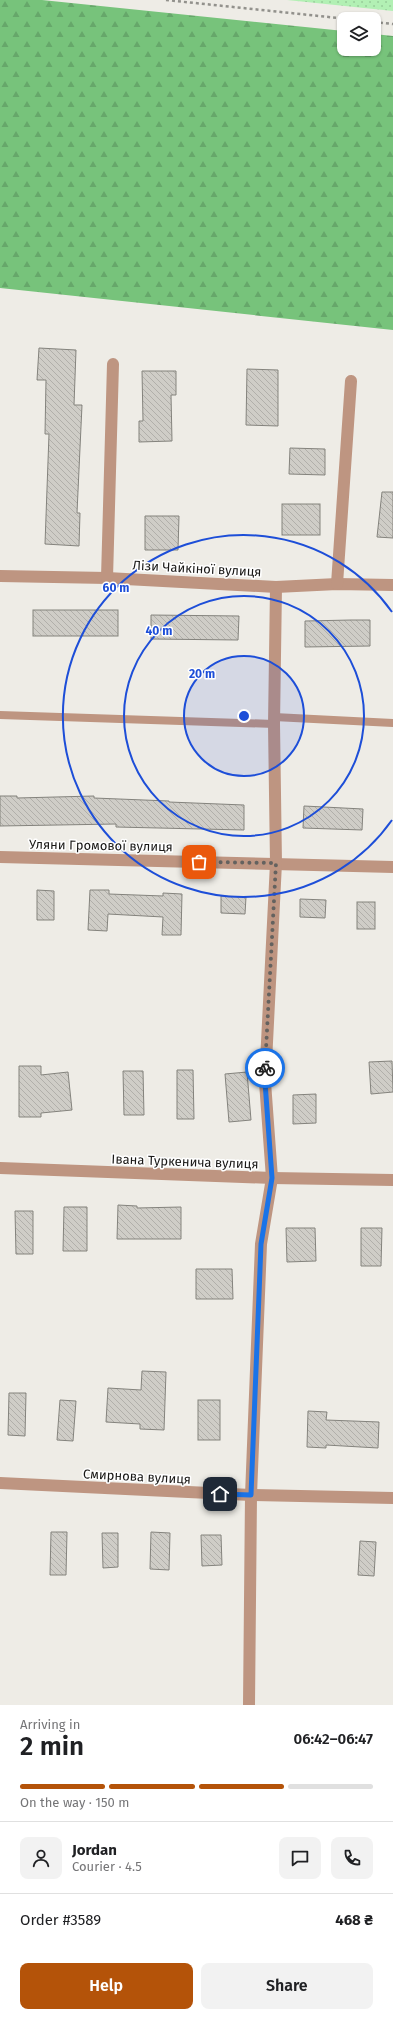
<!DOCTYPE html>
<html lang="en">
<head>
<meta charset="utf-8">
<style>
	:root { --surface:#fff; --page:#f2f2f2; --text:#202124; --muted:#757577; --line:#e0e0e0; --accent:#b45309 }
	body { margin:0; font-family:"Fira Sans",sans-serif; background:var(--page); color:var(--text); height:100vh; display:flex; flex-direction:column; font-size:15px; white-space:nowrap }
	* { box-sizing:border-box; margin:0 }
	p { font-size:13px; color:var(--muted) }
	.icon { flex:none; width:22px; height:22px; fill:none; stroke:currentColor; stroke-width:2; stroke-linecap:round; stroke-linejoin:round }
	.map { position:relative; height:1705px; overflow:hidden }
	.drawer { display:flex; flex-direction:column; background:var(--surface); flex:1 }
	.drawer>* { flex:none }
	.controls { position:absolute; left:337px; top:12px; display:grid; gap:8px }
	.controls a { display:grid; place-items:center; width:44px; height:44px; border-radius:8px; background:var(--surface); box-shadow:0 1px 3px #0004; font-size:20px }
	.pin { position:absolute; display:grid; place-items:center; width:34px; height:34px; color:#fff; margin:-17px; border-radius:8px; box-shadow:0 2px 6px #0006 }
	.courier { position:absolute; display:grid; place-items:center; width:40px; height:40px; margin:-20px; border:3px solid #1a73e8; border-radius:50%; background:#fff; color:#222; box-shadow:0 1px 5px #0007 }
	.summary em { font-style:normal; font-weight:600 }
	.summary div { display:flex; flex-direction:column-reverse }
	.summary { display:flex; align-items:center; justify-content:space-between; height:68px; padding:0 20px }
	h1 { font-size:26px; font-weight:600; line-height:30px }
	.bar { display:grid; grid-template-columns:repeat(4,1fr); gap:6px 4px; align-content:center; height:48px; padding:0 20px }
	.bar i { height:5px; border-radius:3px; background:var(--line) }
	.bar .current { background:var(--accent) }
	.bar p { grid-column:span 4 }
	.line { display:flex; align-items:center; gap:10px; padding:0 20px; border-top:1px solid var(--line) }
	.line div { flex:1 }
	.round { display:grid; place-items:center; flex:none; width:42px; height:42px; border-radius:8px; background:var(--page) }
	.action { display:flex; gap:8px; margin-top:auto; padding:8px 20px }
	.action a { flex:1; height:46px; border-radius:8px; background:var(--accent); color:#fff; font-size:16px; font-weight:600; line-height:46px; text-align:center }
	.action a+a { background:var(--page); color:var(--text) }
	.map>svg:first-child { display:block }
	.forest { fill:url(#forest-firs) }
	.park { fill:url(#park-dots) }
	.building { fill:url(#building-back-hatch); stroke:#84837d }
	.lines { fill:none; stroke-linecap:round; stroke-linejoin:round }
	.path { stroke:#92918c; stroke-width:2.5; stroke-dasharray:3 3; stroke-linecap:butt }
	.lane { stroke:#be9581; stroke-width:8 }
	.street { stroke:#be9581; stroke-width:12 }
	.done { stroke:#64625f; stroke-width:4; stroke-dasharray:0 7.2 }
	.route { stroke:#1a73e8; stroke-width:5 }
	.ring { fill:none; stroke:#1d4ed8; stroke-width:2 }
	.labels { text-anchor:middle; stroke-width:3; stroke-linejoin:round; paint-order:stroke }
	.street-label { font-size:13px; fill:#191816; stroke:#fff }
	.centre { fill:#1d4ed8; stroke:#fff; stroke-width:2 }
	.ring-label { font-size:12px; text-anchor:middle; font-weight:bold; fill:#1d4ed8; stroke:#fff; stroke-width:3; stroke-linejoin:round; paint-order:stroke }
</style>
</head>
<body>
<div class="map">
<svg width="393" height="1705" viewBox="0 0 393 1705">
	<defs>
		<pattern id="forest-firs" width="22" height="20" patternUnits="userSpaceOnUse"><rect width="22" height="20" fill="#77c37b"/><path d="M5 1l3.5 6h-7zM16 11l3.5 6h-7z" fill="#66a76a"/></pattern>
		<pattern id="park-dots" width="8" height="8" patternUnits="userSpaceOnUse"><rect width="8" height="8" fill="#b2f0b4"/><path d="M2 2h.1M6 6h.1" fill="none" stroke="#98cd9a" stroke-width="1.8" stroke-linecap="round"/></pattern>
		<pattern id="building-back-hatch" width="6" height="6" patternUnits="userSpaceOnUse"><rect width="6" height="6" fill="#cfcdc7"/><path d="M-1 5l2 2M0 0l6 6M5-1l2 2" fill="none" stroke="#b1afaa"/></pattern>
	</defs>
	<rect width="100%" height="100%" fill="#eeece6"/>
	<!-- forest -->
	<path class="forest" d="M0,0H42L344,31V49H374V34L393,36V330L0,288Z"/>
	<!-- park -->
	<path class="park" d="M287,0H393V11Z"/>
	<!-- building -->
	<g class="building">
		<path d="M39,348L76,350L74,405H82L77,513H80L79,546L45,544L49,434H45L46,380H37Z"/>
		<path d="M247,369L278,370V426L246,425Z"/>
		<path d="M142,371H176V395H171L172,441L139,442V421H143Z"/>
		<path d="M290,448L325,449V475L289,474Z"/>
		<path d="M382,492H393V538L377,537Z"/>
		<rect x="282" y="504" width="38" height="31"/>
		<path d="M145,516H179L178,550H145Z"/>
		<rect x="33" y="610" width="85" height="26"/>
		<path d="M151,615L239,616L238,640L151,639Z"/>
		<path d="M351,620H370V646L305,647V621Z"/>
		<path d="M0,796H17V798L94,796V798L169,801V802L244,805V830L116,827V824L0,826Z"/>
		<path d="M304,806L363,809L362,830L303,828Z"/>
		<path d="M37,890L54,891V920H37Z"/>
		<path d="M90,890H109V894L163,896V893L182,894L181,935H162L163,917L108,914L107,931L88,930Z"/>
		<path d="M221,896L246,897L245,914L221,913Z"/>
		<path d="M300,899L326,900L325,918L300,917Z"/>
		<rect x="357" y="902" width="18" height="27"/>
		<path d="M392,1061L393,1092L371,1094L369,1062Z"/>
		<path d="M19,1066H41V1075L68,1072L72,1110L41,1113V1117H19Z"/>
		<path d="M177,1070H193L194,1119H177Z"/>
		<path d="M123,1071H143L144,1115H124Z"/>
		<path d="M247,1072L251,1120L229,1122L225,1074Z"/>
		<path d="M316,1094V1123L293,1124V1095Z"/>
		<path d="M118,1205L137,1206V1208L181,1207V1239H117Z"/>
		<path d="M64,1207H87V1251H63Z"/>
		<path d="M15,1211H33V1254H16Z"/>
		<path d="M286,1228H315L316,1261L287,1262Z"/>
		<path d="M361,1228H382L381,1266H361Z"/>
		<path d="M196,1269H232L233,1299H196Z"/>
		<path d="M142,1371L166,1372L164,1430L140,1429V1424L106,1422L108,1388L141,1390Z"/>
		<path d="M9,1393H26L25,1436L8,1435Z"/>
		<path d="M60,1400L76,1401L73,1441L57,1440Z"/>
		<rect x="198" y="1400" width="22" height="40"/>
		<path d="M308,1411L327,1412L326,1420L379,1422L378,1448L326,1445V1448L307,1447Z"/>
		<path d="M51,1532H67L66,1575H50Z"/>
		<path d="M151,1532L170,1533L169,1570L150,1569Z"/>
		<path d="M102,1533H118V1567L103,1568Z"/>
		<path d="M201,1535H221L222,1565L202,1566Z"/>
		<path d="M360,1541L376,1542L374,1576L358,1575Z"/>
	</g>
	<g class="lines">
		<!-- path -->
		<g class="path">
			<path d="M166,0L348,19"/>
			<path d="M374,22L393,24"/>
		</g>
		<!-- lane -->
		<g class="lane">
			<path d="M0,715L274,724"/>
			<path d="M274,717L393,723"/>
		</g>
		<!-- street -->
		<g class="street">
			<path d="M0,576L107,578L276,587L337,584L393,585"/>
			<path d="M107,578L113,364"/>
			<path d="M337,584L351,381"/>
			<path d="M0,857L393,867"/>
			<path d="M0,1168L272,1178L393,1180"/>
			<path d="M0,1483L251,1495L393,1498"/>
			<path d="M249,1705L251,1495L261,1244L272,1178L265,1082L276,863L274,724L276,587"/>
		</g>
	</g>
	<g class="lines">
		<!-- done -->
		<path class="done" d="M199,862L276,863L265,1068"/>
		<!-- route -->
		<path class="route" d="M220,1494L251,1495L261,1244L272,1178L265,1082V1068"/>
	</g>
	<!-- distance rings -->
	<circle cx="244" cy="716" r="60" fill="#1d4ed8" fill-opacity=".12"/>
	<g class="ring">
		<circle cx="244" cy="716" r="60"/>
		<circle cx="244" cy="716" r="120"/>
		<path d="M392 820A181 181 0 1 1 392 612"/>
	</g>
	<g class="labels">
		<!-- street labels -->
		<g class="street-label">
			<text transform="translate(197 568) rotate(3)" y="5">Лізи Чайкіної вулиця</text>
			<text transform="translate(101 845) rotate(1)" y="5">Уляни Громової вулиця</text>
			<text transform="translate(185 1161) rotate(2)" y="5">Івана Туркенича вулиця</text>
			<text transform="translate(137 1476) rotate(3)" y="5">Смирнова вулиця</text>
		</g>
	</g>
	<circle cx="244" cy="716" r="6" class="centre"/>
	<g class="ring-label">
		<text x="116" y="592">60 m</text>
		<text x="159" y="635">40 m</text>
		<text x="202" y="678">20 m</text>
	</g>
</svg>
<div class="controls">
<a><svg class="icon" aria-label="layers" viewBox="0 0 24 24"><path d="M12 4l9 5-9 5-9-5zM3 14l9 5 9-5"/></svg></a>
</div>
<div class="pin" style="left:199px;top:862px;background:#ea580c"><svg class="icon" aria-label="bag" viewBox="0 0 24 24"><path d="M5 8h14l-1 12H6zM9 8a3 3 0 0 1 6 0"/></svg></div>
<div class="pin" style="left:220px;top:1494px;background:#1f2937"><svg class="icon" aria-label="home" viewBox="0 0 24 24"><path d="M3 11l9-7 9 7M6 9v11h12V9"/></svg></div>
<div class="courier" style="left:265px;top:1068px"><svg class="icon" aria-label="bike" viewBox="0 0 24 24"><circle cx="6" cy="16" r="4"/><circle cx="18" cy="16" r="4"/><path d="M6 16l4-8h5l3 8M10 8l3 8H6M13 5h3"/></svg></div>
</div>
<section class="drawer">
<div class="summary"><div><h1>2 min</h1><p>Arriving in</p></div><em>06:42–06:47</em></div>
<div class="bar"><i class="current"></i><i class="current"></i><i class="current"></i><i></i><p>On the way · 150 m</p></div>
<div class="line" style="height:72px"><a class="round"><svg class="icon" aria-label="person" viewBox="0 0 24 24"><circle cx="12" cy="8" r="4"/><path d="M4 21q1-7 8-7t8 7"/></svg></a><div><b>Jordan</b><p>Courier · 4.5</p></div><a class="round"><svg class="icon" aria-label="chat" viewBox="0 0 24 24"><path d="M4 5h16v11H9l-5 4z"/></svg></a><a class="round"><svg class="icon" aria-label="phone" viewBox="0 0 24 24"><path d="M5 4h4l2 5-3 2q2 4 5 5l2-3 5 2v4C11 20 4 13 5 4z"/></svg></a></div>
<div class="line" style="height:52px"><div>Order #3589</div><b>468 ₴</b></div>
<div class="action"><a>Help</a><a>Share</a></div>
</section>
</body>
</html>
